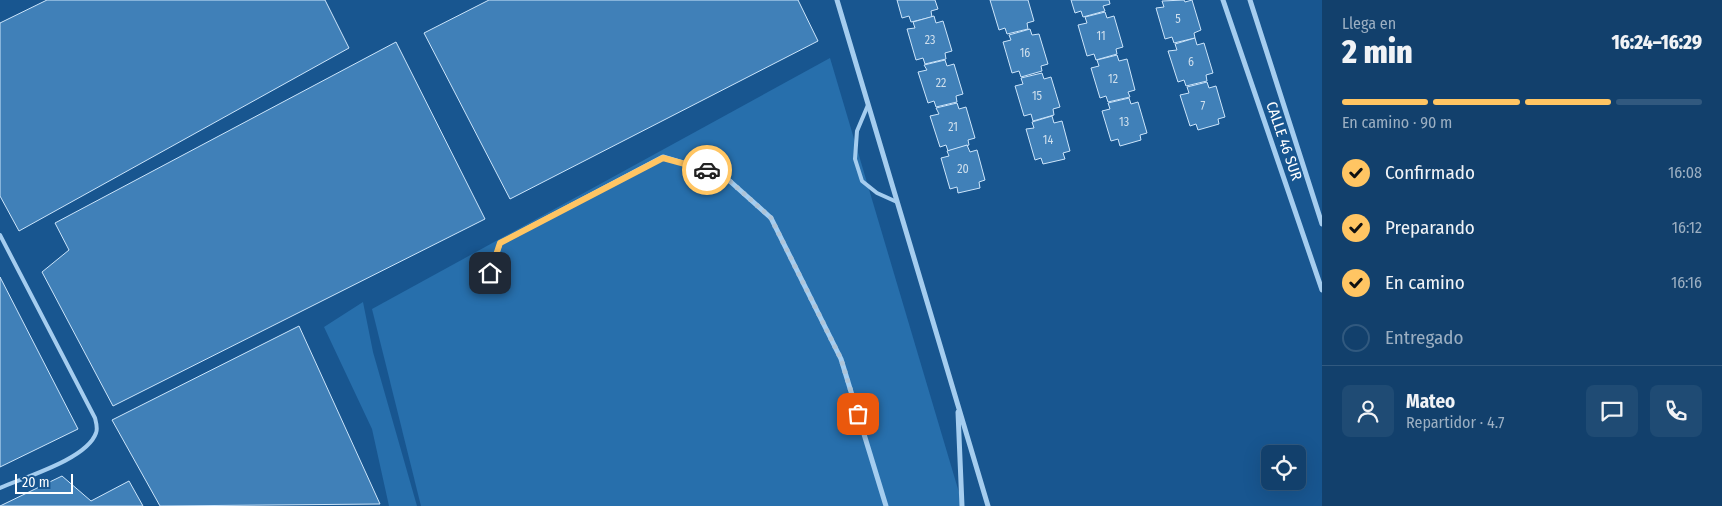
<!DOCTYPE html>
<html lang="es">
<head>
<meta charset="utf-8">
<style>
	:root { --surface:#12406c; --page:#1f4b74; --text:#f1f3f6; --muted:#9cafc2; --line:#31597f; --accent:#ffc563 }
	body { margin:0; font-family:"Fira Sans Condensed",sans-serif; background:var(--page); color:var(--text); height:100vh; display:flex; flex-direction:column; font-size:19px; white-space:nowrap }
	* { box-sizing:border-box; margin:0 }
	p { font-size:16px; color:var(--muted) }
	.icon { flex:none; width:28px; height:28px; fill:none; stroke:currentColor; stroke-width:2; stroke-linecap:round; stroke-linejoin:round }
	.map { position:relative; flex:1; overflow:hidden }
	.drawer { display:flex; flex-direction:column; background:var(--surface); width:400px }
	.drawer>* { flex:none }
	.tools { position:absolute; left:1261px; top:445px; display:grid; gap:10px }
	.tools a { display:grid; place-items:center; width:45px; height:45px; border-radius:8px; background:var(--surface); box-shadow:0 5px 20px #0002,0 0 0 1px var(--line); font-size:25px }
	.scale { position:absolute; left:15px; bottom:12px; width:58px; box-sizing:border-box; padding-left:5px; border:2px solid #fff; border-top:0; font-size:14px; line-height:18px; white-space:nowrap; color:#fff; -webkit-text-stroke:4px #185690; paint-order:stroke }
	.pin { position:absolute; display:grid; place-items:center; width:42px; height:42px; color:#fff; margin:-21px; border-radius:10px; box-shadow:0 2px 8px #0006 }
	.courier { position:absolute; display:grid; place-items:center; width:50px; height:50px; margin:-25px; border:4px solid #ffc563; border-radius:50%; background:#fff; color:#222; box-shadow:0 1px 6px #0007 }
	.summary em { font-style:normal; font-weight:800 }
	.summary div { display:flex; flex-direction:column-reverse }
	.summary { display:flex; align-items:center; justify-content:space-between; height:85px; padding:0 20px }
	h1 { font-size:32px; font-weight:800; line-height:38px }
	.bar { display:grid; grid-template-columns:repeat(4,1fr); gap:8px 5px; align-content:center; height:60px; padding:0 20px }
	.bar i { height:6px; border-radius:4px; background:var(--line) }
	.bar .on { background:var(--accent) }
	.bar p { grid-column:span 4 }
	.line { display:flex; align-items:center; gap:12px; padding:0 20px; border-top:1px solid var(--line) }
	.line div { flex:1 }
	.round { display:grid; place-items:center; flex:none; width:52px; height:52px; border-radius:8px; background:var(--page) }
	ol { padding:0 20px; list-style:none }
	li { display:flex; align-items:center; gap:15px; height:55px }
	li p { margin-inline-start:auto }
	li .icon { padding:5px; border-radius:50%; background:var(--accent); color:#111; stroke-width:4 }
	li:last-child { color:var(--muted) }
	li i { width:28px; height:28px; border:2px solid var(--line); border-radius:50% }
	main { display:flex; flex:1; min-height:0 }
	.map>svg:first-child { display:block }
	.green { fill:#276fac }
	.building { fill:#4080b8; stroke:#cce5fb }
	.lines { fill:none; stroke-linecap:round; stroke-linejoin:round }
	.lane { stroke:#a5cdef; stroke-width:4 }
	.street { stroke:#a5cdef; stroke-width:5 }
	.done { stroke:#aec4d8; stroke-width:5; stroke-dasharray:0 9 }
	.route { stroke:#ffc563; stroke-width:6 }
	.labels { text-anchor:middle; stroke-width:4; stroke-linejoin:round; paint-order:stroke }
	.number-label { font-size:12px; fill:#cfdfed }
	.street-label { font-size:15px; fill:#fff; stroke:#185690 }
</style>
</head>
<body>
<main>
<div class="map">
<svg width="1322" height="506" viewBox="0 0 1322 506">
	<rect width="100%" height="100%" fill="#185690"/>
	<!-- green -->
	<g class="green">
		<path d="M830,58L963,506H421L372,309Z"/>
		<path d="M363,302L373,352L417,506H389L372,429L324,327Z"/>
	</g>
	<!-- building -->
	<g class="building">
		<path d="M47,0H325L349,48L19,231L0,196V23Z"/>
		<path d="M489,0H798L818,41L510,199L424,33Z"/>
		<path d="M897,0H935L938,9L931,11L932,17L911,22L909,16L902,18Z"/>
		<path d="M990,0H1028L1034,21L1027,23L1028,29L1007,34L1005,28L999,30Z"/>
		<path d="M1071,0H1109L1110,4L1103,6L1105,11L1083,17L1081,11L1075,13Z"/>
		<path d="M1184,0L1185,2L1192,0L1201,30L1194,33L1195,38L1174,43L1172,37L1165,39L1156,8L1164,7L1162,1Z"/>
		<path d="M1105,12L1107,18L1114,16L1123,47L1116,49L1117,54L1096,60L1094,54L1087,56L1078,25L1087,23L1085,17Z"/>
		<path d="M934,16L936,23L943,21L952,51L945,53L946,59L925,64L923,58L916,60L907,29L915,28L913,22Z"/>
		<path d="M1030,29L1032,35L1039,34L1048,64L1041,66L1042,71L1021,77L1019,71L1012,73L1003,42L1011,40L1009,35Z"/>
		<path d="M1195,38L1197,45L1204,43L1213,73L1206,75L1207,81L1186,86L1184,80L1178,82L1168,51L1177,50L1175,44Z"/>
		<path d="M396,42L485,219L113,406L42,272L69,250L55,223Z"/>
		<path d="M1117,55L1119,61L1127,59L1135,90L1128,92L1130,97L1108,102L1106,96L1100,98L1091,68L1099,66L1097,60Z"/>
		<path d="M945,60L947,66L954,64L963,94L956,96L957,102L936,107L934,101L928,103L918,72L927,70L924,65Z"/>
		<path d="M1042,73L1044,79L1051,77L1060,107L1053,109L1054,115L1033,121L1031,114L1024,116L1015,86L1023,84L1021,78Z"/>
		<path d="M1207,82L1209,88L1216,86L1225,117L1218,119L1219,124L1198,130L1196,124L1190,126L1180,95L1189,93L1187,87Z"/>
		<path d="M1129,98L1131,104L1138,102L1147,133L1140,135L1141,140L1120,146L1118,139L1111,141L1102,111L1110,109L1108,103Z"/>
		<path d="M957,103L959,109L966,107L975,138L968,140L969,145L948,151L946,145L940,147L930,116L939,114L936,108Z"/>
		<path d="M1052,116L1054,123L1062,121L1070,151L1063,153L1065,159L1043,164L1041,158L1035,160L1026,129L1034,128L1032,122Z"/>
		<path d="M967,145L970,152L977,150L985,180L979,182L980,188L958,193L957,187L950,189L941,158L949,156L947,151Z"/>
		<path d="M0,277L78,429L0,467Z"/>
		<path d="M299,326L380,504L160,506L112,420Z"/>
		<path d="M62,476L91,501L129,481L143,506H0Z"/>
	</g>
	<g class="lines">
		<!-- lane -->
		<g class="lane">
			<path d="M868,105L857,131L855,159L862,181L877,193L897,202"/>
			<path d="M0,235L95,418C96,422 98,428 96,433C87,459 25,477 0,488"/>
		</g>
		<!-- street -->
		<g class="street">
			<path d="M837,0L988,506"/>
			<path d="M1223,0L1322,290"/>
			<path d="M1250,0L1322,224"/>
			<path d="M491,273L500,243L663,157L723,175L771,218L841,359L886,506"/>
			<path d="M958,412L962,506"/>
		</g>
	</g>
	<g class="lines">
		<!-- done -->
		<path class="done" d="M707,170L723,175L771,218L841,359L858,414"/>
		<!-- route -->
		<path class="route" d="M490,273L500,243L663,158L707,170"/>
	</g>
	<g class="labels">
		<!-- number labels -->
		<g class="number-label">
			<text x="1178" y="23">5</text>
			<text x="1101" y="40">11</text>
			<text x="930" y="44">23</text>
			<text x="1025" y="57">16</text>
			<text x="1191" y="66">6</text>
			<text x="1113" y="83">12</text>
			<text x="941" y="87">22</text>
			<text x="1037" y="100">15</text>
			<text x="1203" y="110">7</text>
			<text x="1124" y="126">13</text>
			<text x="953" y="131">21</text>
			<text x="1048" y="144">14</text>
			<text x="963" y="173">20</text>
		</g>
		<!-- street labels -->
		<g class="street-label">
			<text transform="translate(1284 141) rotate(71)" y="5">CALLE 46 SUR</text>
		</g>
	</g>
</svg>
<div class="tools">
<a><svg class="icon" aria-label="locate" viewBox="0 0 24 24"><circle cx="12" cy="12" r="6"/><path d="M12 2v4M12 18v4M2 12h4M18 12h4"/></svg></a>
</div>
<div class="scale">20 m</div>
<div class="pin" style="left:858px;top:414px;background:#ea580c"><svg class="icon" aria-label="bag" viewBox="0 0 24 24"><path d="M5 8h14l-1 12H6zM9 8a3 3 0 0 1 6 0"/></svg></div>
<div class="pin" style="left:490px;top:273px;background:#1f2937"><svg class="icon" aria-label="home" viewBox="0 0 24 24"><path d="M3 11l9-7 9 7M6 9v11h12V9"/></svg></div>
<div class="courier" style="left:707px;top:170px"><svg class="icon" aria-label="car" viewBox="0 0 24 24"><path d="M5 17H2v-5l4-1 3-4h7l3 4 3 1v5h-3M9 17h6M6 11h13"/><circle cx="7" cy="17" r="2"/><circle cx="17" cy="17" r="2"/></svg></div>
</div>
<section class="drawer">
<div class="summary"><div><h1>2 min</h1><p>Llega en</p></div><em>16:24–16:29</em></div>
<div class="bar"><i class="on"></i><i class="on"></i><i class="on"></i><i></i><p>En camino · 90 m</p></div>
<ol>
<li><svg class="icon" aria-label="check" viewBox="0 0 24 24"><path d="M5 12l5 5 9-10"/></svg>Confirmado<p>16:08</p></li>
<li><svg class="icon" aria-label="check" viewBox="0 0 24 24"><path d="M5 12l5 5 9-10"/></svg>Preparando<p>16:12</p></li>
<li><svg class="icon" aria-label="check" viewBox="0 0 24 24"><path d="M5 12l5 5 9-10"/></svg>En camino<p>16:16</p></li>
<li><i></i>Entregado</li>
</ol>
<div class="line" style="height:90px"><a class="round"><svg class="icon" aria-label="person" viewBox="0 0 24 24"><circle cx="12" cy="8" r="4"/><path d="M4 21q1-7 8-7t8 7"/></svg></a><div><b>Mateo</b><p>Repartidor · 4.7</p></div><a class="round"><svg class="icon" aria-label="chat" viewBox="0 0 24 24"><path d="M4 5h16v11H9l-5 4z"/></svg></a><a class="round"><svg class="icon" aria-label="phone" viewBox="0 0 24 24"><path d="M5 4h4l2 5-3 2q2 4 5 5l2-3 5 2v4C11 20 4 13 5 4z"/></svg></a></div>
</section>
</main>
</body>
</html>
